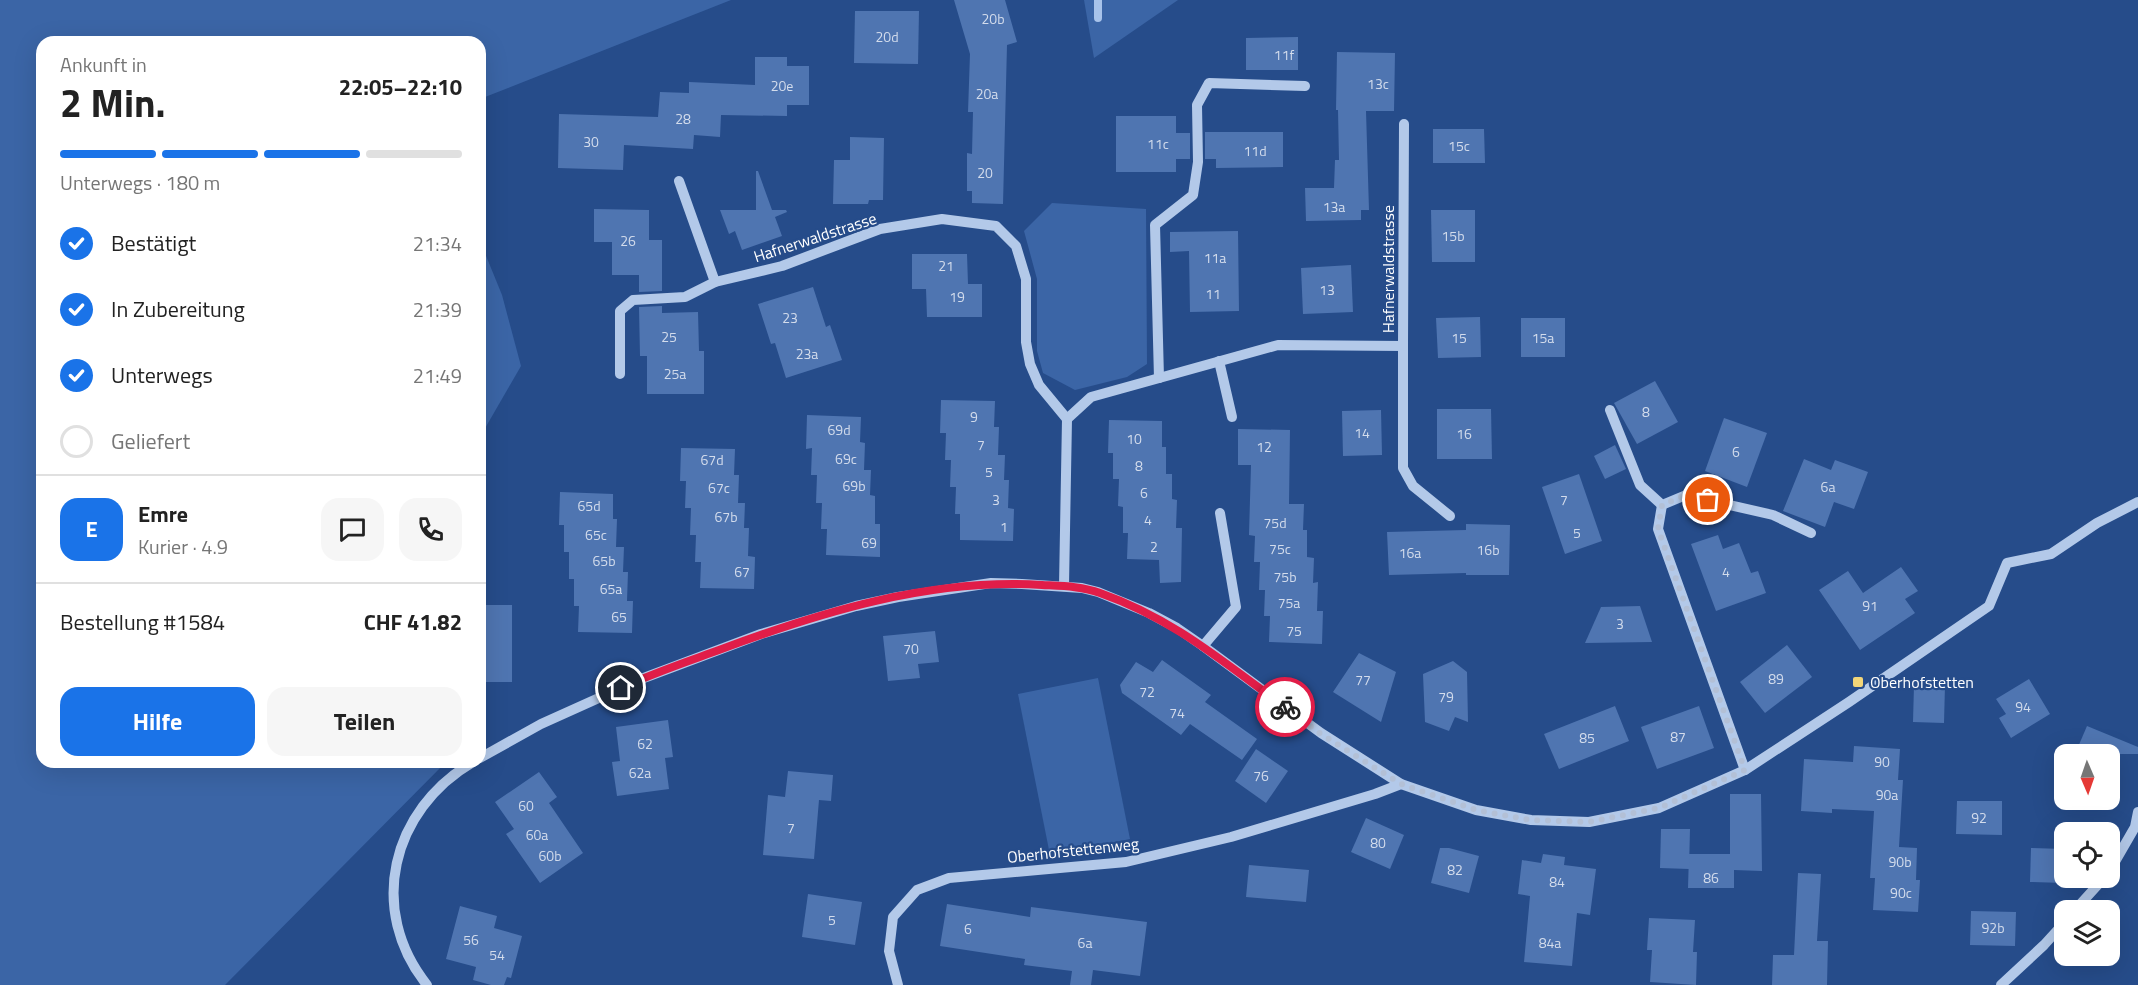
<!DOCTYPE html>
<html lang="de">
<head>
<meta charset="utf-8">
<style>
	:root { --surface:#fff; --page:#f6f6f6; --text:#222; --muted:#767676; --line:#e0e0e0; --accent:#1a73e8 }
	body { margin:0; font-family:"Titillium Web",sans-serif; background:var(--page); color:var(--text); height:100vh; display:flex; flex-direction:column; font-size:22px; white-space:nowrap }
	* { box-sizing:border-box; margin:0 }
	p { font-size:20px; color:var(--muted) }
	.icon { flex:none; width:33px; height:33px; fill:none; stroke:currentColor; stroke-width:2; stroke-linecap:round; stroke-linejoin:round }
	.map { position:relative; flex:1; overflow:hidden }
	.panel { position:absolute; left:36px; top:36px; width:450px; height:732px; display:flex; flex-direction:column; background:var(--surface); border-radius:18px; box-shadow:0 6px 24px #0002 }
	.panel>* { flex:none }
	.needle { width:39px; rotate:178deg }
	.fabs { position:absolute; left:2054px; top:744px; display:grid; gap:12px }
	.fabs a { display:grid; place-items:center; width:66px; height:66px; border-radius:12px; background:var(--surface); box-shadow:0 6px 24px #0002; font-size:30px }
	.pin { position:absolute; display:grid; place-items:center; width:51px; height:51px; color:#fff; margin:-26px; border:3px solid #fff; border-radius:50%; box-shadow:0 2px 6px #0007 }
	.courier { position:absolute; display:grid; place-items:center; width:60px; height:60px; margin:-30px; border:4px solid #e11d48; border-radius:50%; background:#fff; color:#222; box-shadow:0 2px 8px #0007 }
	.head em { font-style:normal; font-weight:700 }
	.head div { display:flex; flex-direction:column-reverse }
	.head { display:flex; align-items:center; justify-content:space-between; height:102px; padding:0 24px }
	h1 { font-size:39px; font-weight:700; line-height:45px }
	.bar { display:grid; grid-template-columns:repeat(4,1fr); gap:9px 6px; align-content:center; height:72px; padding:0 24px }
	.bar i { height:8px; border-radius:4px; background:var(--line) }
	.bar .active { background:var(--accent) }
	.bar p { grid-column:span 4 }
	.line { display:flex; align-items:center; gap:15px; padding:0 24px; border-top:2px solid var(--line) }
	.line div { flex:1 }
	.round { display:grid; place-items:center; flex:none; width:63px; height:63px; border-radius:18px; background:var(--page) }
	ol { padding:0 24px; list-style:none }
	li { display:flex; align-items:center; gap:18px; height:66px }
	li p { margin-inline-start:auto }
	li .icon { padding:6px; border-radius:50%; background:var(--accent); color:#fff; stroke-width:4 }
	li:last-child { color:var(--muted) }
	li i { width:33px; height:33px; border:3px solid var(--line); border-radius:50% }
	.action { display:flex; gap:12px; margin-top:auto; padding:12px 24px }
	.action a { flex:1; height:69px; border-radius:18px; background:var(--accent); color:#fff; font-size:24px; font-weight:700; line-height:69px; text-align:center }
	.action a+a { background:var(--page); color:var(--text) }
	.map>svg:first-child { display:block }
	.green { fill:#3b65a6 }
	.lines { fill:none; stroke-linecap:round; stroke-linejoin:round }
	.stream { stroke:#a8c3ea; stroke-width:8 }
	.building { fill:#4f75b1 }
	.minor { stroke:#b3c9e9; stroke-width:10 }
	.done { stroke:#b3c0d6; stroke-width:6; stroke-dasharray:0 10.8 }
	.route { stroke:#e11d48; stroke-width:8 }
	.poi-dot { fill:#f3d678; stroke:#264c8a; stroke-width:2 }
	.labels { text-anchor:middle; stroke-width:4.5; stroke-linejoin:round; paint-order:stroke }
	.number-label { font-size:14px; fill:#d3dcec }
	.street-label { font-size:16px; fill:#fff; stroke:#264c8a }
	.poi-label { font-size:16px; fill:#fff; stroke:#264c8a; text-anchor:start }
</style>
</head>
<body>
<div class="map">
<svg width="2138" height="985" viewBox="0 0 2138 985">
	<rect width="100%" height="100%" fill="#264c8a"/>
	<!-- green -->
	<g class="green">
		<path d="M0,0H731L480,99V42H42V762H446L225,985H0Z"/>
		<path d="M1084,0H1178L1094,58Z"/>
		<path d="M1052,203L1146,209L1147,364L1127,377L1075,390L1043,373L1037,351V279L1024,231Z"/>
		<path d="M480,241L502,295L521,366L480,437Z"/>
		<path d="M1098,678L1130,839L1050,855L1018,694Z"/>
	</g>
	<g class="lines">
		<!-- stream -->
		<path class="stream" d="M1098,0V18"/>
	</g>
	<!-- building -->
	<g class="building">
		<path d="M954,0H1005L1017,42L1007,45L1003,204L972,203V191H967V153L972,154L973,112H968L970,54Z"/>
		<path d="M855,11H919L918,64L854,63Z"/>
		<path d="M1298,37V70H1246V38Z"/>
		<path d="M1337,52L1395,53L1394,111H1366L1369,210H1361V220L1306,221L1305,188H1334L1335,160H1339L1338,110H1336Z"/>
		<path d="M755,57H787V66H809V105H787V116L721,115L720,137L694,135L693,149L624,145L623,170L558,168L559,114L658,117L660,92L689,93V82L755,85Z"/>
		<path d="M1116,116H1176V133H1190V159H1176V172H1116Z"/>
		<path d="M1433,129H1484L1485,163H1433Z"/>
		<path d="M1205,132H1283V167L1216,168V159H1205Z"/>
		<path d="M850,137L884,138L883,200H869L868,204H833L834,160H850Z"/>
		<path d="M756,171H758L772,210H786L787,212L775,217L782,236L742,250L735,231L729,234L720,210H756Z"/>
		<path d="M594,209L649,210V240H662V291L639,292V275H612V242H594Z"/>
		<path d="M1431,210H1475V262H1432Z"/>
		<path d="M1238,231L1239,311L1190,312L1189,251L1170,252V232Z"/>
		<path d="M912,254H967L968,284H982V317H927L926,289H912Z"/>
		<path d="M1351,265L1353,312L1303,314L1301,268Z"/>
		<path d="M813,287L826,327L830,325L842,360L786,378L775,343L771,344L758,304Z"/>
		<path d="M662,306V313L698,312L699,351H704V394H647V356H640L639,307Z"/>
		<path d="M1480,317L1481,357L1438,358L1436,318Z"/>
		<rect x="1521" y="318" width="44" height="39"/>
		<path d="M1655,381L1678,422L1637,444L1614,403Z"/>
		<path d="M941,400L995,401L994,427H999L998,455H1005L1004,480H1009L1008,508L1014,509L1013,541L960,540V514H955L956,487H950L951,460H945L946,433H940Z"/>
		<path d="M1437,409H1491L1492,459H1437Z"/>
		<path d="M1381,410L1382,455L1343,456L1342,411Z"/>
		<path d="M807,415L861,417L860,442L865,443L864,470H871L870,495L875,496V524H880V557L826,555L827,529H821L822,503H816L817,475H811L812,448L806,449Z"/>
		<path d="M1724,418L1767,433L1747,487L1705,471Z"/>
		<path d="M1109,420L1162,421V447H1166V474H1172V499L1177,500L1176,528H1182L1181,582L1160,583L1159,560L1127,559L1128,533H1123V507L1118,506L1119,479H1113V453H1108Z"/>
		<path d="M1238,429L1290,430L1289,504H1304L1303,530H1307V557L1314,558L1313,583L1318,582L1317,611H1323L1322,644L1269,642L1270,616H1264L1265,590H1259L1260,562H1254L1255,536L1249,535L1251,465H1238Z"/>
		<path d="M1615,445L1626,469L1605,479L1594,456Z"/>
		<path d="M681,448L735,449L734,475H739L738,503H745L744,528H749L748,556L755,557L754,589L700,588L701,562H695L696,535H690L691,508H685L686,481H680Z"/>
		<path d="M1804,459L1831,470L1835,460L1868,472L1854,509L1834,502L1825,527L1783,511Z"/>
		<path d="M1579,474L1602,541L1565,554L1542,487Z"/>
		<path d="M560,492L613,494V519H617L616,547H624L623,572H628L627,601H633L632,633L578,632L579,606H574V579H569V552H564V525H559Z"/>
		<path d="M1466,524L1510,525L1509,575H1466V573L1389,575L1387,532L1466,530Z"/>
		<path d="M1718,535L1723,549L1739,543L1751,573L1758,571L1766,593L1716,611L1691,544Z"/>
		<path d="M1901,567L1918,591L1905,599L1915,613L1860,650L1819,590L1848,571L1863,593Z"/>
		<path d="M480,605H512V682H481Z"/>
		<path d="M1640,606L1652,642L1585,643L1601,607Z"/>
		<path d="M935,631L939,662L918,664L920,678L888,681L883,636Z"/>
		<path d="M1787,645L1812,677L1765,713L1740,682Z"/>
		<path d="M1359,653L1396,672L1381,722L1333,692Z"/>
		<path d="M1162,660L1211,695L1205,702L1257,739L1242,760L1190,724L1181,735L1122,693L1120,685L1136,662L1153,672Z"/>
		<path d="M1453,661L1467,672L1468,722L1455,717L1449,731L1425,722L1423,674Z"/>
		<path d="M2029,679L2050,714L2011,738L1999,718L2006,714L1996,699Z"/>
		<path d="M1914,685H1945L1944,723L1913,722Z"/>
		<path d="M1615,706L1629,741L1559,769L1544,734Z"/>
		<path d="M1699,706L1714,748L1657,769L1641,727Z"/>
		<path d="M668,720L673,757L665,758L669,789L617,796L612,762L620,761L616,727Z"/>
		<path d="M2087,726L2138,747V754H2075Z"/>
		<path d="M1854,746L1900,749L1898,780H1903L1899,847L1917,848L1916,880H1920L1918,912L1873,910L1875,878H1870L1874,811L1832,809V813L1801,811L1804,759L1853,762Z"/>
		<path d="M1256,749L1288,771L1266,803L1235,781Z"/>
		<path d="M788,771L833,775L831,801L819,800L814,859L763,855L768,795L785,797Z"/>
		<path d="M539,772L557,797L549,803L583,853L540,883L506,834L514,829L495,802Z"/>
		<path d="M1730,794H1761L1762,871L1734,870V888H1688L1689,854H1730Z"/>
		<path d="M1957,801H2002V835L1956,834Z"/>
		<path d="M1366,818L1404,835L1390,869L1351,852Z"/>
		<path d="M1661,829H1690L1689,869L1660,868Z"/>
		<path d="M1440,848H1449L1479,856L1469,893L1431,883Z"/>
		<path d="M2031,848L2064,849V883L2030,882Z"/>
		<path d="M1543,854L1565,857L1564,865L1596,869L1590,915L1577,913L1572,966L1524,962L1530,896L1518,894L1522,860L1541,863Z"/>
		<path d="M1249,865L1309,870L1306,902L1246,897Z"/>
		<path d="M1798,873L1821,874L1817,941H1828L1827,985H1772L1773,955H1794Z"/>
		<path d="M808,894L862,902L855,945L802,937Z"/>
		<path d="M947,904L1030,917L1031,907L1147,922L1140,976L1093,970L1091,985H1070L1072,971L1024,965L1025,959L940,946Z"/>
		<path d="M460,906L497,916L494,928L522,936L511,978L507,977L504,985H491L473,980L476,967L446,959Z"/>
		<path d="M1971,911L2016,912L2015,946L1970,945Z"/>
		<path d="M1649,918L1695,920L1693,952H1697L1696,985L1650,982L1652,950H1647Z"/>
	</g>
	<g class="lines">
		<!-- minor -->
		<g class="minor">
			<path d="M679,181L715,282L782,266L880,229L942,219L996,226L1016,246L1026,279V342L1030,364L1039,385L1067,419L1064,586"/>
			<path d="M1403,346V468L1413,486L1450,516"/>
			<path d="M1219,361L1232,417"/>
			<path d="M620,374V311L633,300L685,297L715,282"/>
			<path d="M1159,378L1155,225L1193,195L1198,162L1197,105L1209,83L1305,86"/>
			<path d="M1610,410L1640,485L1662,505L1686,495L1773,515L1811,533"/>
			<path d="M1067,419L1091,397L1278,345L1403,346L1404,124"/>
			<path d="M1662,505L1658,529L1745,770"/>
			<path d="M1203,646L1236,607L1220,513"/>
			<path d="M480,758L541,724L641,679L761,634L856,606L898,597L991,583L1022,584L1082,588L1098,592L1149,613L1177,628L1203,646L1321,733L1401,784L1476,810L1531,820L1589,822L1659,808L1745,770L1849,702L1989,606L2007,563L2051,554L2097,523L2138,502"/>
			<path d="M2109,872L2135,827L2138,812"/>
			<path d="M2075,910L2104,878"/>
			<path d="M427,985C367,910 391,810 473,762"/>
			<path d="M898,985L889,951L893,917L917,890L949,878L1126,862L1231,837L1375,794L1401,784"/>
			<path d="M2001,985L2044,945L2064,923"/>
		</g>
	</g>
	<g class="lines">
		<!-- done -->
		<path class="done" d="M1285,707L1321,734L1401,784L1476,810L1530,820L1589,822L1659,808L1745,770L1658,529L1662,505L1686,495L1708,500"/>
		<!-- route -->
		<path class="route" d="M621,688C653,673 686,662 719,650C821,612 931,578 1042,585C1061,586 1081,586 1100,593C1174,619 1223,662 1285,707"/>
	</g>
	<!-- markers -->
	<rect class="poi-dot" x="1852" y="676" width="12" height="12" rx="3"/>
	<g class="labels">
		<!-- number labels -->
		<g class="number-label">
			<text x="993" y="24">20b</text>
			<text x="887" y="42">20d</text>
			<text x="1284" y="60">11f</text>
			<text x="1378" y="89">13c</text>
			<text x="782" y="91">20e</text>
			<text x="987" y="99">20a</text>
			<text x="683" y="124">28</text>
			<text x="591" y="147">30</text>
			<text x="1158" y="149">11c</text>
			<text x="1459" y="151">15c</text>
			<text x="1255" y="156">11d</text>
			<text x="985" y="178">20</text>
			<text x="1334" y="212">13a</text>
			<text x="1453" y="241">15b</text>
			<text x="628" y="246">26</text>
			<text x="1215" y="263">11a</text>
			<text x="946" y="271">21</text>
			<text x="1327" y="295">13</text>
			<text x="1213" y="299">11</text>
			<text x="957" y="302">19</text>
			<text x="790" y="323">23</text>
			<text x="669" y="342">25</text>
			<text x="1459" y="343">15</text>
			<text x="1543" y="343">15a</text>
			<text x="807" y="359">23a</text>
			<text x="675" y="379">25a</text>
			<text x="1646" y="417">8</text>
			<text x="974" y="422">9</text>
			<text x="839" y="435">69d</text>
			<text x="1362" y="438">14</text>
			<text x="1464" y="439">16</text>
			<text x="1134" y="444">10</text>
			<text x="981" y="450">7</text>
			<text x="1264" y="452">12</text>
			<text x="1736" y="457">6</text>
			<text x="846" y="464">69c</text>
			<text x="712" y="465">67d</text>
			<text x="1139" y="471">8</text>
			<text x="989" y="477">5</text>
			<text x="854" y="491">69b</text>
			<text x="1828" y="492">6a</text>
			<text x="719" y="493">67c</text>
			<text x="1144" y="498">6</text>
			<text x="996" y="505">3</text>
			<text x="1564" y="505">7</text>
			<text x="589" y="511">65d</text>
			<text x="726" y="522">67b</text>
			<text x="1148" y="525">4</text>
			<text x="1275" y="528">75d</text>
			<text x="1004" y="532">1</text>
			<text x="1577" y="538">5</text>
			<text x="596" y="540">65c</text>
			<text x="869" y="548">69</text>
			<text x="1154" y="552">2</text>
			<text x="1280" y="554">75c</text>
			<text x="1488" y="555">16b</text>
			<text x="1410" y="558">16a</text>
			<text x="604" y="566">65b</text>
			<text x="742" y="577">67</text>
			<text x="1726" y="577">4</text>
			<text x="1285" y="582">75b</text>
			<text x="611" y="594">65a</text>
			<text x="1289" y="608">75a</text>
			<text x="1870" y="611">91</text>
			<text x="619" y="622">65</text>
			<text x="1620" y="629">3</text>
			<text x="1294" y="636">75</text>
			<text x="911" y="654">70</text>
			<text x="1776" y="684">89</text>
			<text x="1363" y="685">77</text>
			<text x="1147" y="697">72</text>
			<text x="1446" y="702">79</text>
			<text x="2023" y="712">94</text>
			<text x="1177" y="718">74</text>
			<text x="1678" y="742">87</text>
			<text x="1587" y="743">85</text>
			<text x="645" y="749">62</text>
			<text x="1882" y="767">90</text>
			<text x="640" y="778">62a</text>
			<text x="1261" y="781">76</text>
			<text x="1887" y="800">90a</text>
			<text x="526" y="811">60</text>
			<text x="1979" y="823">92</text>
			<text x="791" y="833">7</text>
			<text x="537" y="840">60a</text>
			<text x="1378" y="848">80</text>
			<text x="550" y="861">60b</text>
			<text x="1900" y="867">90b</text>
			<text x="1455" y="875">82</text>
			<text x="1711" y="883">86</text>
			<text x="1557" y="887">84</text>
			<text x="1901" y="898">90c</text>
			<text x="832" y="925">5</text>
			<text x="1993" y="933">92b</text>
			<text x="968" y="934">6</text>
			<text x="471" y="945">56</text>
			<text x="1085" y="948">6a</text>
			<text x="1550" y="948">84a</text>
			<text x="497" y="960">54</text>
		</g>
		<!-- street labels -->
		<g class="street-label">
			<text transform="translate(815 237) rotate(-18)" y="6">Hafnerwaldstrasse</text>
			<text transform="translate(1388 269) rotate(-90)" y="6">Hafnerwaldstrasse</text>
			<text transform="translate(1073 850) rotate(-6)" y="6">Oberhofstettenweg</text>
		</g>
		<!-- poi labels -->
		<g class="poi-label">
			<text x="1870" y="688">Oberhofstetten</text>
		</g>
	</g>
</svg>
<div class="fabs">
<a><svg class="needle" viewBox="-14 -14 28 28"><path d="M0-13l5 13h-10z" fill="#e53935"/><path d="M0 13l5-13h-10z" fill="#767676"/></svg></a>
<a><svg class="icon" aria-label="locate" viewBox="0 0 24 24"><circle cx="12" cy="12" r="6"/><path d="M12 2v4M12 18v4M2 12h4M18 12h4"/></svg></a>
<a><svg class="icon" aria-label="layers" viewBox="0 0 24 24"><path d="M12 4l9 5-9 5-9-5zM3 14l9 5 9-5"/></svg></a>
</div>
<div class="pin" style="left:1708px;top:500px;background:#ea580c"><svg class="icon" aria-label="bag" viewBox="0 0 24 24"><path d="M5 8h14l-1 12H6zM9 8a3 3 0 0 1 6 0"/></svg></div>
<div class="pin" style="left:621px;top:688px;background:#1f2937"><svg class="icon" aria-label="home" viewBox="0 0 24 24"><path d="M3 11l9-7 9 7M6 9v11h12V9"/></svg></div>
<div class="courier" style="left:1285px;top:707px"><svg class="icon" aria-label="bike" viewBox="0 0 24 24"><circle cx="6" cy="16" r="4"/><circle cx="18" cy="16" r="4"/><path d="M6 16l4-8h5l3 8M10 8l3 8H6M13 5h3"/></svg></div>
<section class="panel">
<div class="head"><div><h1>2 Min.</h1><p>Ankunft in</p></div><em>22:05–22:10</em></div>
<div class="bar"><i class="active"></i><i class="active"></i><i class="active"></i><i></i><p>Unterwegs · 180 m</p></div>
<ol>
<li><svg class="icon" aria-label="check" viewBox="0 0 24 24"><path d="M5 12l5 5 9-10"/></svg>Bestätigt<p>21:34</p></li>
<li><svg class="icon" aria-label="check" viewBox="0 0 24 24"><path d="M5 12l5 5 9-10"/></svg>In Zubereitung<p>21:39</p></li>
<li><svg class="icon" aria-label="check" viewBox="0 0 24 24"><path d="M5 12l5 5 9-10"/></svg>Unterwegs<p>21:49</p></li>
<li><i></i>Geliefert</li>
</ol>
<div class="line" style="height:108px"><b class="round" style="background:var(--accent);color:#fff">E</b><div><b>Emre</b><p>Kurier · 4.9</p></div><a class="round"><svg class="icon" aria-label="chat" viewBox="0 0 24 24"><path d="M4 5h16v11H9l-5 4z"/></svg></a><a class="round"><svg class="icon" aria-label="phone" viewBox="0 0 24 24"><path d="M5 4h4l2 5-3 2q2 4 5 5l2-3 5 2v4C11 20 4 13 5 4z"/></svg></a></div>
<div class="line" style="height:78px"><div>Bestellung #1584</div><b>CHF 41.82</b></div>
<div class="action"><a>Hilfe</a><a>Teilen</a></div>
</section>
</div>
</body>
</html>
